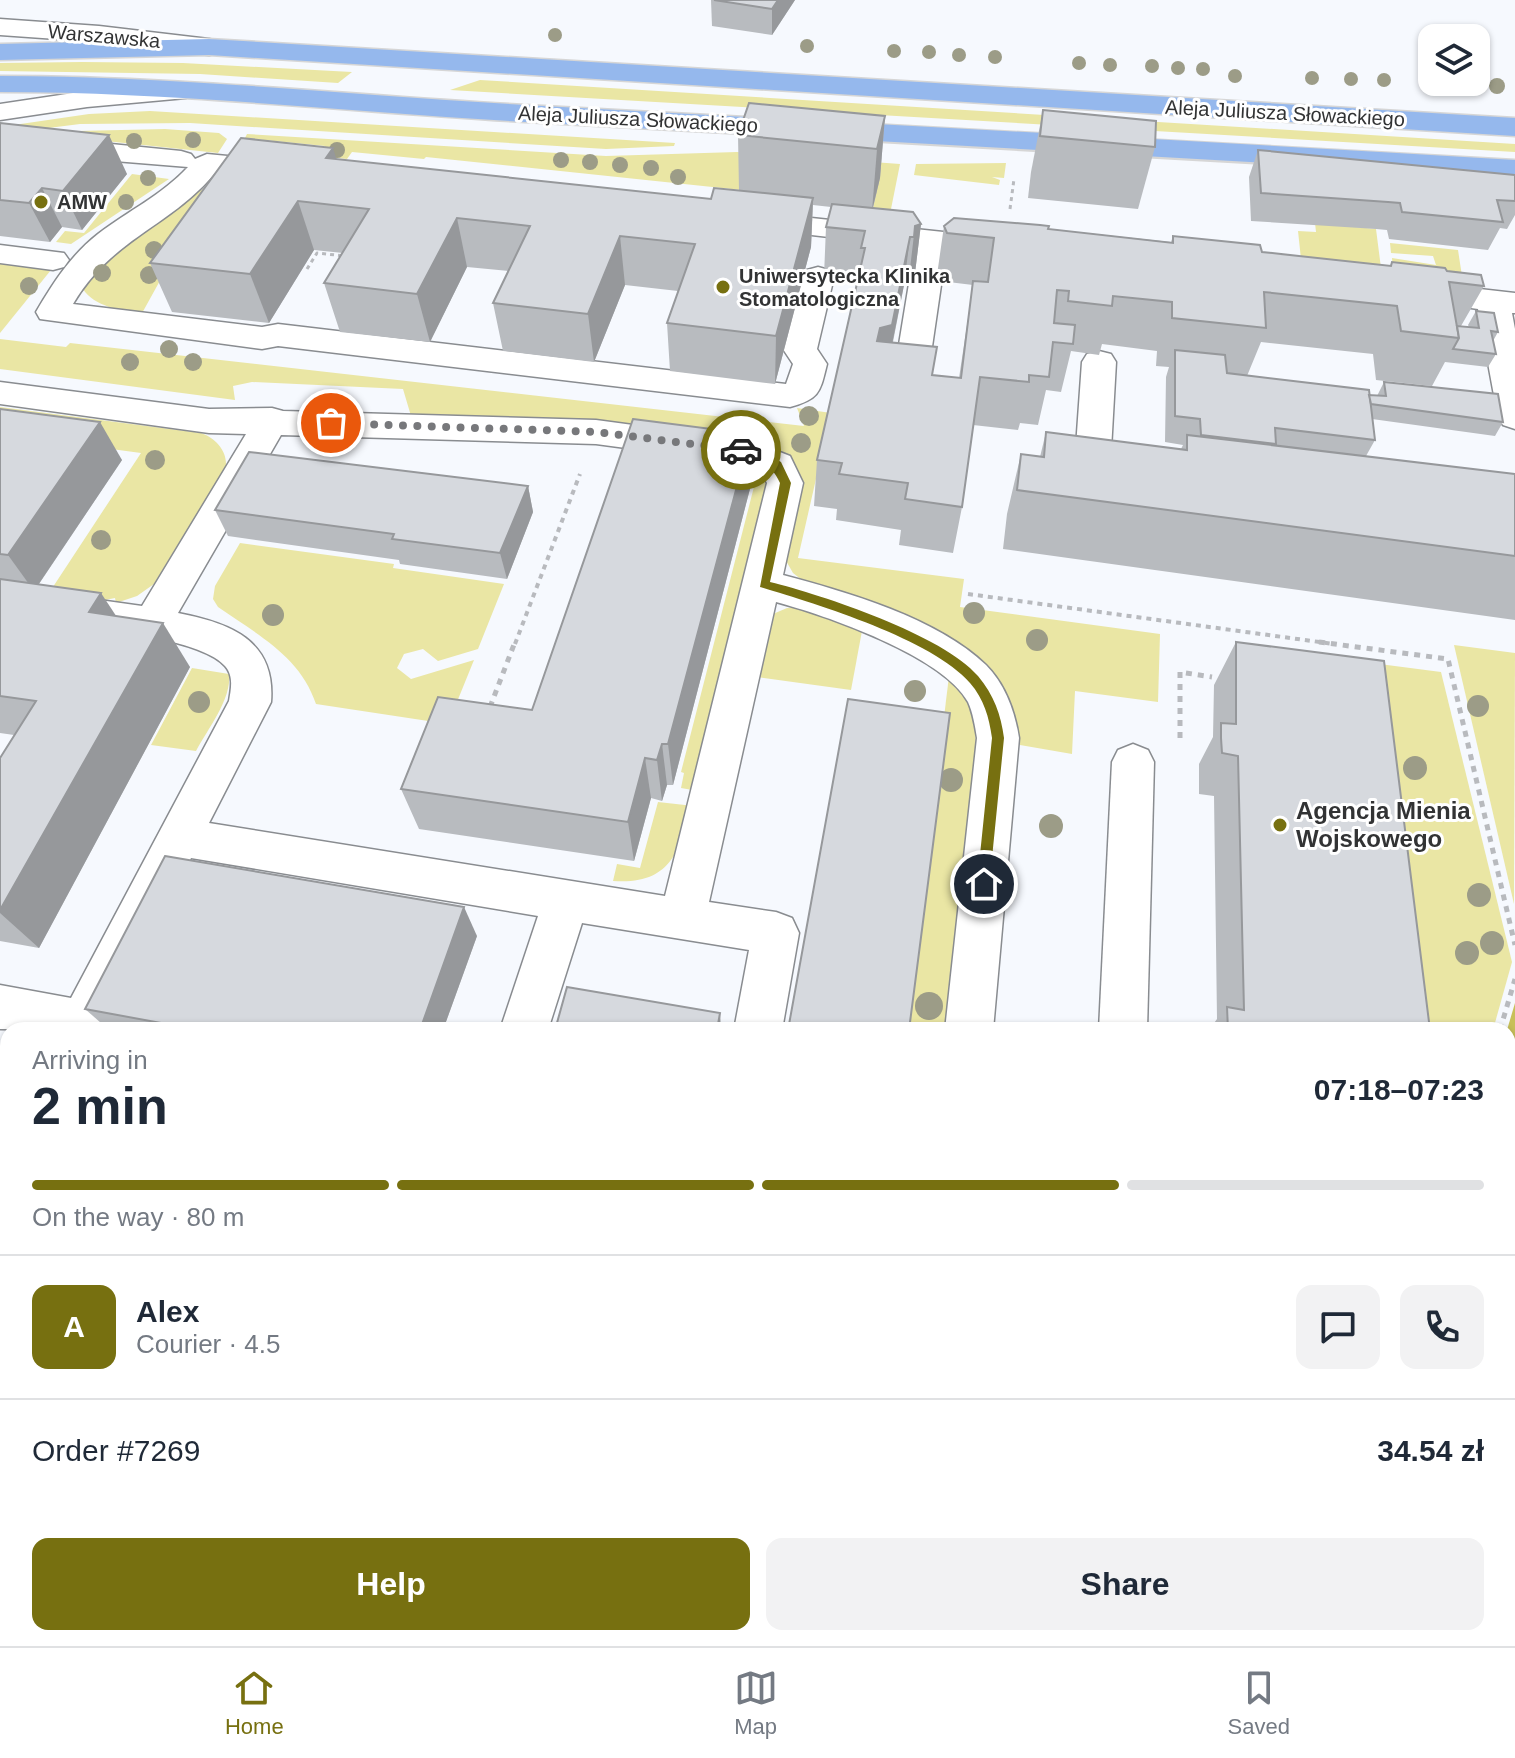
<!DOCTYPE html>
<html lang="en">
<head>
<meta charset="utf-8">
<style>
	:root { --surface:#fff; --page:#f2f2f3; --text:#1f2937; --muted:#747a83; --line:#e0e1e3; --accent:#777010 }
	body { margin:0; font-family:Helvetica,sans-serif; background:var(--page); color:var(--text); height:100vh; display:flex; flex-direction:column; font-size:30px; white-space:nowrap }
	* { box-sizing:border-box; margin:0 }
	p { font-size:26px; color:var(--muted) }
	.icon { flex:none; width:44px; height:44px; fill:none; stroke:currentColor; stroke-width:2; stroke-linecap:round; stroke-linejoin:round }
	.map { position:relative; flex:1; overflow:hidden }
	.panel { position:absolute; left:0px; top:1022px; width:1516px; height:624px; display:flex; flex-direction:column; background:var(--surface); border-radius:24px 24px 0 0; box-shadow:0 2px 6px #0004 }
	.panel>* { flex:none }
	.fabs { position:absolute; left:1418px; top:24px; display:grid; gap:16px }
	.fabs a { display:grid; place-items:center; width:72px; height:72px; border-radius:16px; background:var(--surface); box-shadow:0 2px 6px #0004; font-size:40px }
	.pin { position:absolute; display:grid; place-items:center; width:68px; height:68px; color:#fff; margin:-34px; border:4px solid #fff; border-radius:50%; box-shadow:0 2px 8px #0007 }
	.courier { position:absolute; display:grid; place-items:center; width:80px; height:80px; margin:-40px; border:6px solid #777010; border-radius:50%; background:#fff; color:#222; box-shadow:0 2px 10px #0007 }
	.head em { font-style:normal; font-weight:700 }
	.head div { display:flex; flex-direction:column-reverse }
	.head { display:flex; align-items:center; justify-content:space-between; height:136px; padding:0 32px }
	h1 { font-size:52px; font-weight:700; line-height:60px }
	.bar { display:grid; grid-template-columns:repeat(4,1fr); gap:12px 8px; align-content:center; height:96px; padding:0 32px }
	.bar i { height:10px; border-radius:6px; background:var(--line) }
	.bar .current { background:var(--accent) }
	.bar p { grid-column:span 4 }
	.line { display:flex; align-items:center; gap:20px; padding:0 32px; border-top:2px solid var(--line) }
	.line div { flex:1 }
	.round { display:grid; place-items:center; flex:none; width:84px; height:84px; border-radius:16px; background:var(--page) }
	.primary-button { display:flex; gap:16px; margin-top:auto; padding:16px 32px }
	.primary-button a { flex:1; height:92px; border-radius:16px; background:var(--accent); color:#fff; font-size:32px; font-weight:700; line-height:92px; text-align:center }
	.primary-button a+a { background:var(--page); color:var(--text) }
	.tabs { display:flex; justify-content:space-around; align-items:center; height:112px; border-top:2px solid var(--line); background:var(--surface); font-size:22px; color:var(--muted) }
	.tabs a { display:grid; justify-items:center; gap:4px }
	.tabs .current { color:var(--accent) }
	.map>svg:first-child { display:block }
	.green { fill:#eae6a4 }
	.forest { fill:#c7c05a }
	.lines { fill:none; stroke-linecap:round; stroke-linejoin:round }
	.minor-casing { stroke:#898c90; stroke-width:3 }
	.major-casing { stroke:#d6d6d6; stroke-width:3 }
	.path-far3 { stroke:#b8babe; stroke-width:3; stroke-dasharray:4 4; stroke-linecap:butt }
	.path-far2 { stroke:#b8babe; stroke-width:4; stroke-dasharray:5 5; stroke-linecap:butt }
	.path-far1 { stroke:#b8babe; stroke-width:5; stroke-dasharray:6 6; stroke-linecap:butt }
	.path { stroke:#b8babe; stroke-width:6; stroke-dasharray:8 8; stroke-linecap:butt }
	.minor { fill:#fff; fill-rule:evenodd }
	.major { fill:#95b8ed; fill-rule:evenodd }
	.tram { stroke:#949699; stroke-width:3 }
	.tree { fill:#9c9c87 }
	.wall { fill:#b8bbbf }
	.shaded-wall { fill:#96989b }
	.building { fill:#d6d9de; stroke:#96989b; stroke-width:2 }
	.route { fill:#777010 }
	.done { stroke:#77787b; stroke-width:8; stroke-dasharray:0 14.4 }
	.poi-dot { fill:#777010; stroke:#fff; stroke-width:3 }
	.labels { text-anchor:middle; stroke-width:6; stroke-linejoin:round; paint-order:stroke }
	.far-street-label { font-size:20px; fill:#323334; stroke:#fff }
	.far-poi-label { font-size:20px; font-weight:bold; fill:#323334; stroke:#fff; text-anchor:start }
	.poi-label { font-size:24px; font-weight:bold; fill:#323334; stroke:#fff; text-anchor:start }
</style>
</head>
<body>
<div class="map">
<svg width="1515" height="1646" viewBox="0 0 1515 1646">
	<rect width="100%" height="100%" fill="#f6f9fe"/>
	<!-- green -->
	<g class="green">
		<path d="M82,62L183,63L352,72L338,83L200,74L0,71V63Z"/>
		<path d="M480,80L1515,144V152L450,90Z"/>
		<path d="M150,111L675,143L674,146L606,149L190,123L80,124L17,132L0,127L89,114Z"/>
		<path d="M165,129L219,133L227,139L218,153L68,137H19L77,131Z"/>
		<path d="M247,134L606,156L737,152L900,164L890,214L872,212L879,178L741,190L426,157L424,159L352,152L347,159L319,156L325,146L245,138Z"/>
		<path d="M1006,163L1004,178L992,177L1000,180L999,185L914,175L916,164Z"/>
		<path d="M132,174L169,179L71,244L56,242L65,231L84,233Z"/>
		<path d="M214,183L141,315C123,311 93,306 83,289L91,272L190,196Z"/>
		<path d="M1315,223L1376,229L1381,268L1301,259L1298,231L1316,232Z"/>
		<path d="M1390,243L1458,250L1462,276L1393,269L1392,258L1436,265L1433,256L1391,253Z"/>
		<path d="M0,263L51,270L0,333Z"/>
		<path d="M0,339L66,347L70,343L804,426L797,408L831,413L798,558L964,579L960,607L1160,634L1158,702L1075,691L1072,754L1020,745C1017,705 1001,674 967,650L802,580L793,573L785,559L794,469L411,416L403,389L252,382L233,386L235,400L0,369Z"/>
		<path d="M0,407L201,433C215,438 227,450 226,466L154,584L137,596L116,603L115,598L105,600L104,604L47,596L141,453L0,434Z"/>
		<path d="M734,459L769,476L698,791L681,788L684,773L681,772L757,475Z"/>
		<path d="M240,543L394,564L393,568L504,584L478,649L438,661L423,649L404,654L397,668L411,679L474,660L448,724L316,704C300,656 258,635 218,607L213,599L215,586Z"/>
		<path d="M802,607L862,631L851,690L757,677L773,614L787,608Z"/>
		<path d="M1454,645L1515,653L1514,904Z"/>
		<path d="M1310,655L1441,672L1512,962L1493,1030H1389Z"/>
		<path d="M192,668L229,674C232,699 207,730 196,751L151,745Z"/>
		<path d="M949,676C970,700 976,717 976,749L946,1030H906Z"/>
		<path d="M658,802L694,806C678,852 671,885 613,881L617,864L640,868Z"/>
	</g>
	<!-- forest -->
	<path class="forest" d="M1515,1003V1219L1508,1241L1507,1030Z"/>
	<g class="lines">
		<defs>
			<g id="minor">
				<path d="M0,19L99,26L209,39L218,41L222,47L218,53L209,55L99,42L0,35Z"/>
				<path d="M176,84L186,86L190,92L186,98L87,107L0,120V104L87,91Z"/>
				<path d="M41,137L181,151L191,154L195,159L207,154L280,161L290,164L295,170L290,176L280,179L215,173C170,227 112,238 73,304L262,327L278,324L786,384L793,364L783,349L802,277L807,270L818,267L829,270L834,277L817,349L827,364C820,392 820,399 790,407L278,346L262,349L40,319L36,312C53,283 71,255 98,234C128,211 162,195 188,167L41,155L0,161V143Z"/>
				<path d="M754,212L1000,238L1011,240L1016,247L1011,254L1000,256L946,251L927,381L922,389L910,392L898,389L893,381L915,247L743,227L739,221L743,215Z"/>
				<path d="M0,245L64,253L69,260L64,267L53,270L0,263Z"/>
				<path d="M1418,282L1515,293V313H1512L1515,329V429L1503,425L1498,417L1478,309L1407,299L1402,292L1407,285Z"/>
				<path d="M1099,351L1111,354L1116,362L1111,450L1144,456L1149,465L1144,474C1124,480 1100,476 1080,470L1075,461L1082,362L1087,354Z"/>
				<path d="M0,382L209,409L272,408L283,411L596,420L752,441L790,456L803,483L783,575C847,592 937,618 986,665C1005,684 1015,712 1019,738L993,1030H945L977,738C975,726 973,713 968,702C943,656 825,615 776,602L709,902L776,912L792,918L799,933L782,1030H734L749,950L582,923L548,1030H500L538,916L191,858L105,1030L0,1029V985L71,998L229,701C231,689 234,676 225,666C197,633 47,623 0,616V586L142,606L246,434L209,433L0,404ZM281,435L596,444L745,464L762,473L767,483L665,896L209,823L271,702C276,640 230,623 178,613Z"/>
				<path d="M1133,744L1148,750L1154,762L1147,1030H1099L1112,762L1118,750Z"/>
				<path d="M1508,1336L1515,1339V1396L1508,1393Z"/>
				<path d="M0,1362L8,1363V1419L0,1418Z"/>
				<path d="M450,1638H512L510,1646H448Z"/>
			</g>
			<g id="major">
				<path d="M209,39L1515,118V136L209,55L0,60V44Z"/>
				<path d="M0,76C175,76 350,95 525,105C855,123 1185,140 1515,160V178C1185,157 855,140 525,122C350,112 175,92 0,92Z"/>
			</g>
		</defs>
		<!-- minor casing -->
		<use href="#minor" class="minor-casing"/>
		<!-- major casing -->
		<use href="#major" class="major-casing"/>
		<!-- path-far3 -->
		<g class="path-far3">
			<path d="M1010,209L1014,179"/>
			<path d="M307,269L317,253L345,256"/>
		</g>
		<!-- path-far2 -->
		<g class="path-far2">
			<path d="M968,594L1334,644"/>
			<path d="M515,644L580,474"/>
		</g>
		<!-- path-far1 -->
		<g class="path-far1">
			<path d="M1319,642L1448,659L1515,945"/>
			<path d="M490,707L515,642"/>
			<path d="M1180,738V672L1212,677"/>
			<path d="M1500,1030L1515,979"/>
		</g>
		<!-- path -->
		<g class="path">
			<path d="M1169,1646L1175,1638"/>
			<path d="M1266,1646L1274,1638"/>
		</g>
		<!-- minor -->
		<use href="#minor" class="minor"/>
		<!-- major -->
		<use href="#major" class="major"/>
		<!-- tram -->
		<g class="tram">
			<path d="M1508,1460L1515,1452"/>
			<path d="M1328,1646L1336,1638"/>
		</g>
	</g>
	<!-- trees -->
	<g class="tree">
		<circle cx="555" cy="35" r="7"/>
		<circle cx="807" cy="46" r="7"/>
		<circle cx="894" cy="51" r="7"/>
		<circle cx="929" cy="52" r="7"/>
		<circle cx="959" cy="55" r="7"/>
		<circle cx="995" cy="57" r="7"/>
		<circle cx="1079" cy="63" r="7"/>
		<circle cx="1110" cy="65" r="7"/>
		<circle cx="1152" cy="66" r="7"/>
		<circle cx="1178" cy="68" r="7"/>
		<circle cx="1203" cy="69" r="7"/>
		<circle cx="1235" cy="76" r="7"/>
		<circle cx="1312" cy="78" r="7"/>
		<circle cx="1351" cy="79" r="7"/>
		<circle cx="1384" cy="80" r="7"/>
		<circle cx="1497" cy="86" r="8"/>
		<circle cx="193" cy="140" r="8"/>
		<circle cx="134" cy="141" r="8"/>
		<circle cx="337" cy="150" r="8"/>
		<circle cx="561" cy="160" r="8"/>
		<circle cx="590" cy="162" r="8"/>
		<circle cx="620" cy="165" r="8"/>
		<circle cx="651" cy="168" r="8"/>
		<circle cx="678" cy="177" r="8"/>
		<circle cx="148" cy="178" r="8"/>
		<circle cx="126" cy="202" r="8"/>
		<circle cx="154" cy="250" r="9"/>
		<circle cx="102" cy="273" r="9"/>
		<circle cx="149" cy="275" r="9"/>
		<circle cx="29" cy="286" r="9"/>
		<circle cx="169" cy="349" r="9"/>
		<circle cx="130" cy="362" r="9"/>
		<circle cx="193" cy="362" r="9"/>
		<circle cx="809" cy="416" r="10"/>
		<circle cx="801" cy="443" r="10"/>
		<circle cx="155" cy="460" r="10"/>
		<circle cx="101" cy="540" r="10"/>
		<circle cx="974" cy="613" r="11"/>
		<circle cx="273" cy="615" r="11"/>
		<circle cx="1037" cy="640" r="11"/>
		<circle cx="915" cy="691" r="11"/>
		<circle cx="199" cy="702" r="11"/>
		<circle cx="1478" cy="706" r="11"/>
		<circle cx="1415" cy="768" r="12"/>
		<circle cx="951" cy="780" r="12"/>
		<circle cx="1051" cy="826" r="12"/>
		<circle cx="1479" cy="895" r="12"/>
		<circle cx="1492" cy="943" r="12"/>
		<circle cx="1467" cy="953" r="12"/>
		<circle cx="929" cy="1006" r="14"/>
	</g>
	<!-- wall -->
	<g class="wall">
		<path d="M711,0H795L772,35L712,26Z"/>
		<path d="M1043,110L1155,147L1138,209L1028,198L1031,172Z"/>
		<path d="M885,116L880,178L873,208L921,224L915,273L910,274L908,286L904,285L893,342L933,375L959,378L973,285L940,281L937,275L944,226L1048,229L1171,242L1173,236L1262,252L1390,266L1392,262L1447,271L1484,286L1461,326L1469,327L1468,325L1476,311L1498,332L1493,341L1496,354L1488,367L1445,362L1432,386L1376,380L1373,354L1261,342L1247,376L1377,396L1384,382L1503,422L1495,436L1372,419L1375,440L1366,456L1515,474V620L1003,549L1007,514L1021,454L1040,457L1046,432L1181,449L1183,445L1165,442L1166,377L1169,367L1156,366L1157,351L1102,344L1099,355L1071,351L1061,392L1046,390L1038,425L1020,423L1018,430L973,425L962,507L953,553L899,545L901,530L836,520L837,509L814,506L817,460L858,279L824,276L826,227L831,207L813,205L811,247L775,384L670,371L667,323L678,291L625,285L594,362L503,351L493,303L509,271L467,267L430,342L340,332L324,283L343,253L314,250L269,323L172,312L150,263L337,159L711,199L739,191L738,135Z"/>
		<path d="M0,123L127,174L82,230L62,227L50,242L0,236Z"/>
		<path d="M1258,150L1515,175V215L1507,229L1500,228L1488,250L1389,239L1387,230L1376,229L1251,221L1249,177Z"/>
		<path d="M0,409L122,460L39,584L116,616L190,667L39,948L0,941V758L14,735L0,733Z"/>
		<path d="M752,481L673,785H667L662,801L651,798L634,861L419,829L401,789L532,710Z"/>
		<path d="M528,486L533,512L507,579L400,564L399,560L228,536L215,510Z"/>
		<path d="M1236,642L1430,1030H1209L1217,1019L1214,796L1199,794V764L1213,737L1214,685Z"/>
		<path d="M477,936L443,1030H109L85,1009Z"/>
		<path d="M0,1566L8,1568V1638H342L380,1646H0Z"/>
	</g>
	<!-- shaded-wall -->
	<g class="shaded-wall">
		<path d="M778,0H795L772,35V9Z"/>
		<path d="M885,116L880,178L872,211L877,149Z"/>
		<path d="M109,135L127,174L82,230L63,191Z"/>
		<path d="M333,148L348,196L341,207L326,158Z"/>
		<path d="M42,188L62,227L50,242L29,203Z"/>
		<path d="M813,198L811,247L775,384L776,336Z"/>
		<path d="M298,201L314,250L269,323L250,274Z"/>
		<path d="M457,218L467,267L430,342L417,294Z"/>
		<path d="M921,224L915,273L910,274L908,286L915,226Z"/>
		<path d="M620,236L625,285L594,362L588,314Z"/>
		<path d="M910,237L904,285L886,374L877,341L880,328Z"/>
		<path d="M100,422L122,460L34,591L8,555Z"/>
		<path d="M751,434L752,481L673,785L668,744Z"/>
		<path d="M528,486L533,512L507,579L500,553Z"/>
		<path d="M101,593L130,637L89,612Z"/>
		<path d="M163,623L190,667L39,948L0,913V910Z"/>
		<path d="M662,744L667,785L662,801L657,760Z"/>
		<path d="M645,758L651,798L634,861L628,822Z"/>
		<path d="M464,907L477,936L443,1030H420Z"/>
		<path d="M720,1013L721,1030H717Z"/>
		<path d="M8,1166V1281L5,1288L0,1287V1182Z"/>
	</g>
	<!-- building -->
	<g class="building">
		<path d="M714,0H778L772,9Z"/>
		<path d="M749,103L885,116L877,149L738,135Z"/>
		<path d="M1043,110L1156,121L1155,147L1040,136Z"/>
		<path d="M0,123L109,135L63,191L42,188L29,203L0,200Z"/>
		<path d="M241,138L333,148L326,158L711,199L714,188L813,198L776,336L667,323L695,244L620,236L588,314L493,303L530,226L457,218L417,294L324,283L369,209L298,201L250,274L150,263Z"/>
		<path d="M1258,150L1515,175V201L1497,200L1503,222L1402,212L1400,203L1388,202L1261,193Z"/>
		<path d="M832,204L913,212L921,224L915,226L914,237H910L892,325L880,328L877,341L937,347L932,375L961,378L973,281L988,282L994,238L947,233L944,226L954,218L1040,225L1049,226L1048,229L1173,243V236L1260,245L1262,252L1391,266L1392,262L1445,268L1447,271L1481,275L1484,286L1449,282L1459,338L1401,331L1397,306L1264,292L1266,328L1172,318V302L1113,296L1112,306L1068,301L1069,291L1057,290L1054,323L1075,325L1073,344L1053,342L1049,377L1029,375V382L980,377L962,507L905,499L908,483L839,474L842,463L817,460L865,248H861L865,231L826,227Z"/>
		<path d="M1476,311L1494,313L1498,332L1491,331L1496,354L1453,349L1459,338L1457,326L1479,328Z"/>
		<path d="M1175,350L1225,355L1227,373L1369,390L1375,440L1275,428L1276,444L1201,435L1200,419L1175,416Z"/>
		<path d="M1384,382L1498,394L1503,422L1371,404L1369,395L1386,396Z"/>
		<path d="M0,409L100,422L8,555L0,554Z"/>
		<path d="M633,419L751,434L668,744H662L657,760L645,758L628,822L401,789L438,697L532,710Z"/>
		<path d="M1046,432L1187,450V435L1515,474V556L1017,490L1021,454L1044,457Z"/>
		<path d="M249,452L528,486L500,553L392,539L394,534L215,510Z"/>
		<path d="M0,579L101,593L89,612L163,623L0,910V758L36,701L0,696Z"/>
		<path d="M1236,642L1384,661L1430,1030H1228L1227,1007L1244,1010L1238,756L1222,753L1221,738V723L1236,724Z"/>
		<path d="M848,699L950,713L909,1030H788Z"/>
		<path d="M165,856L464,907L420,1030H199L85,1009Z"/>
		<path d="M567,987L720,1013L717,1030H555Z"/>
		<path d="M0,1054L8,1055V1166L0,1182Z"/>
		<path d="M0,1576L8,1578V1638H294L332,1646H0Z"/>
		<path d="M643,1638H1166L1171,1645L1170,1646H647Z"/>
	</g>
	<!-- route -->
	<path class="route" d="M741,447L771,456L781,462L791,483L770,582C823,595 943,635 978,676C994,695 1001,715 1004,738L989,888L984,890L977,884L992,738C989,717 984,699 970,683C932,639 816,604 760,587L780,483C770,462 759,459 737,453L735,450Z"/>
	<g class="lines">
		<!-- done -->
		<path class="done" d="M331,423L596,432L741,450"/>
	</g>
	<!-- markers -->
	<g class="poi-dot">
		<circle cx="41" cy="202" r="8"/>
		<circle cx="723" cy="287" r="8"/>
		<circle cx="1280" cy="825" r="8"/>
	</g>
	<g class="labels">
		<!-- far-street labels -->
		<g class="far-street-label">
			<text transform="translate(104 36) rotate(5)" y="7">Warszawska</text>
			<text transform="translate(1285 113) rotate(3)" y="7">Aleja Juliusza Słowackiego</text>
			<text transform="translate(638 119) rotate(3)" y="7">Aleja Juliusza Słowackiego</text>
		</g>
		<!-- far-poi labels -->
		<g class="far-poi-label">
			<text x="57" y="209">AMW</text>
			<text x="739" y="283">Uniwersytecka Klinika<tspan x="739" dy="23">Stomatologiczna</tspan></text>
		</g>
		<!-- poi labels -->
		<g class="poi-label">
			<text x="1296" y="819">Agencja Mienia<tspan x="1296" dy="28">Wojskowego</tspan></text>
		</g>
	</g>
</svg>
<div class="fabs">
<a><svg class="icon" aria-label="layers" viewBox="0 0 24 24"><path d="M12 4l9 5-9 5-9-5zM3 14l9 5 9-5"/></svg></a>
</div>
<div class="pin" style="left:331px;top:423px;background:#ea580c"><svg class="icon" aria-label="bag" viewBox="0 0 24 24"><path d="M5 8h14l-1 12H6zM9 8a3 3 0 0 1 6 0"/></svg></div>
<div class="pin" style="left:984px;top:884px;background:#1f2937"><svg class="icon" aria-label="home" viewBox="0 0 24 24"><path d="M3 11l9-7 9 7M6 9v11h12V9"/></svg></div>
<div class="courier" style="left:741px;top:450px"><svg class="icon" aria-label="car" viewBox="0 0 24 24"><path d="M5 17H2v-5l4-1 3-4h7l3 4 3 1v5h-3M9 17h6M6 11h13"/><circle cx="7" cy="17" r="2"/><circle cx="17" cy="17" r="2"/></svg></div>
<section class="panel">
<div class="head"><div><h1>2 min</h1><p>Arriving in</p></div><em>07:18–07:23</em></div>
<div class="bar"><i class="current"></i><i class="current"></i><i class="current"></i><i></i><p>On the way · 80 m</p></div>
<div class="line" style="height:144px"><b class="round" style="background:var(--accent);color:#fff">A</b><div><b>Alex</b><p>Courier · 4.5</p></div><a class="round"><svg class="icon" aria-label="chat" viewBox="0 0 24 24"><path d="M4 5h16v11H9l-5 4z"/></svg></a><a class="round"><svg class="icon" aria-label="phone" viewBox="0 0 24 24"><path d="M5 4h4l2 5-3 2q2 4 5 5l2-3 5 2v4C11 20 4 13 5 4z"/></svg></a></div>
<div class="line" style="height:104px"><div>Order #7269</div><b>34.54 zł</b></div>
<div class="primary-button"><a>Help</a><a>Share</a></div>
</section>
</div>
<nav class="tabs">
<a class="current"><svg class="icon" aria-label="home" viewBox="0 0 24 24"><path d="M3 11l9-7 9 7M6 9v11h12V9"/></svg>Home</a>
<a><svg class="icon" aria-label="map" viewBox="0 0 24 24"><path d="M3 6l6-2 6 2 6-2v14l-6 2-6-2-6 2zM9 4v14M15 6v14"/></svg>Map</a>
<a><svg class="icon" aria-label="saved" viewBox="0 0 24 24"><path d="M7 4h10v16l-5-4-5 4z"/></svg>Saved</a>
</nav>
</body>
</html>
